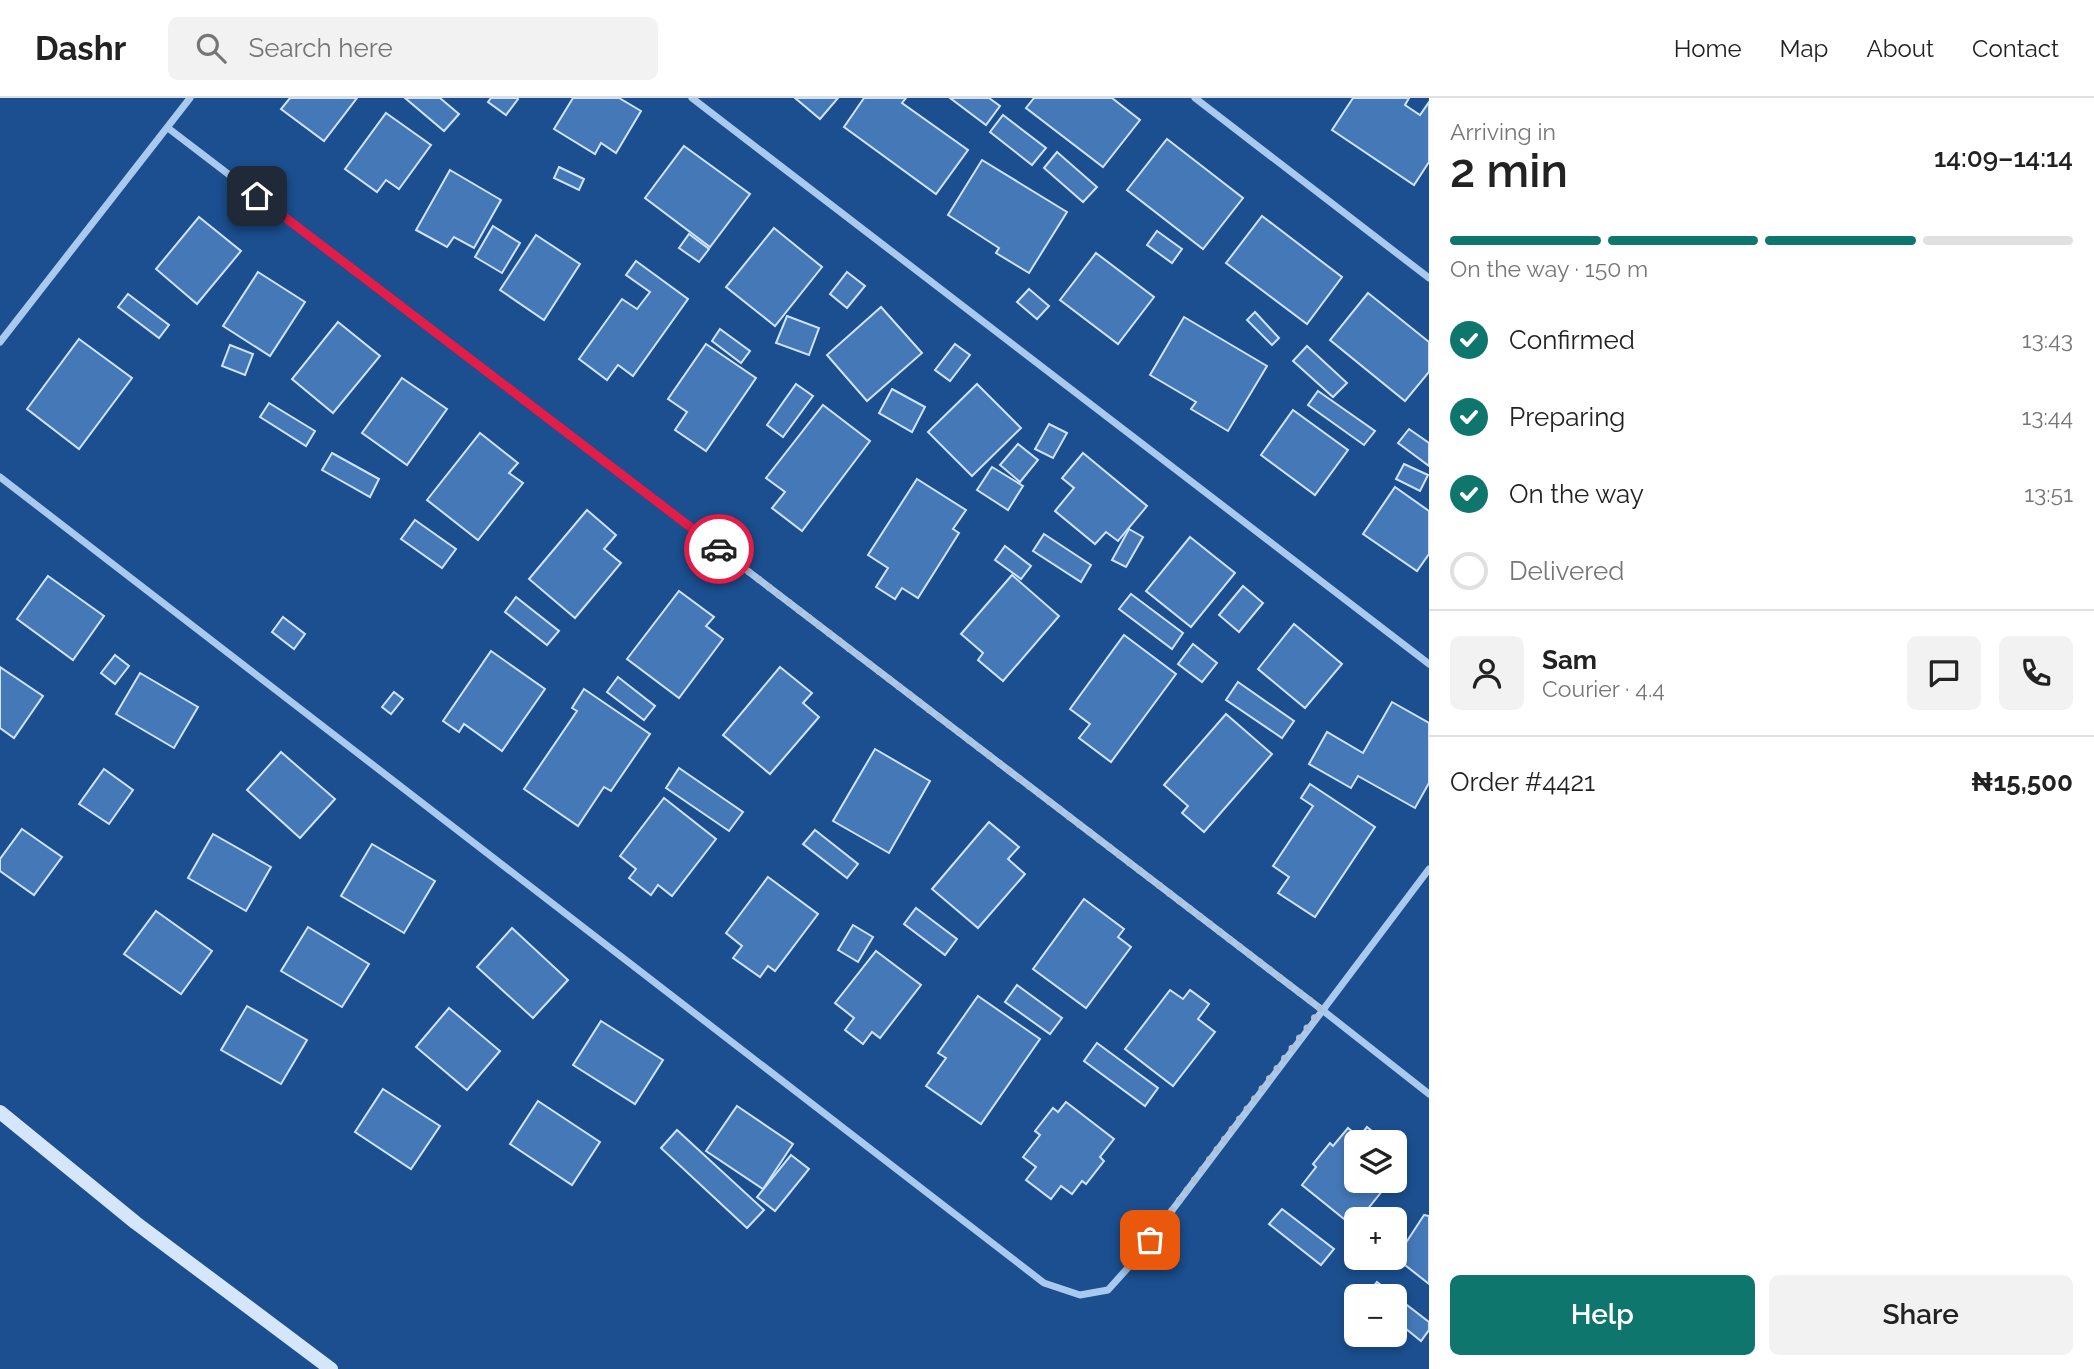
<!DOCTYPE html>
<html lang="en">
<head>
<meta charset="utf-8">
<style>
	:root { --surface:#fff; --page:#f2f2f2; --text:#222; --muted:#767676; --line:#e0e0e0; --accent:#0f766e }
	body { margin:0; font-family:Raleway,sans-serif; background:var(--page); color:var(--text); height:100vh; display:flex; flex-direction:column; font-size:26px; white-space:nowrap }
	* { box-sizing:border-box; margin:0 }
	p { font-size:23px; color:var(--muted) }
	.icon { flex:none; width:38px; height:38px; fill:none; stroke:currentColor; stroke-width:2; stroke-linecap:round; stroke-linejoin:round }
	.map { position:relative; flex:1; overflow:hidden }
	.sheet { display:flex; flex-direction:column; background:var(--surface); width:665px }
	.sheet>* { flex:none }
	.tools { position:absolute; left:1344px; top:1032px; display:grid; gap:14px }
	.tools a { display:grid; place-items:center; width:63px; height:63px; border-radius:10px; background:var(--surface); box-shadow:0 4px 10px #0003; font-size:35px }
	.pin { position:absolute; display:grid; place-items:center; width:60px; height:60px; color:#fff; margin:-30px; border-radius:14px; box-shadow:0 4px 10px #0006 }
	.courier { position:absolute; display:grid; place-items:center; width:70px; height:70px; margin:-35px; border:5px solid #e11d48; border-radius:50%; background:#fff; color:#222; box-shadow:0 2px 9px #0007 }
	.summary em { font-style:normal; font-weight:600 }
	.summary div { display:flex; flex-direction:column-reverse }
	.summary { display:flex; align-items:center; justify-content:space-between; height:119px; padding:0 21px }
	h1 { font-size:46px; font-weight:600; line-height:52px }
	.bar { display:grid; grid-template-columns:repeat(4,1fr); gap:10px 7px; align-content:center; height:84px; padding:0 21px }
	.bar i { height:9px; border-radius:5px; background:var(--line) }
	.bar .current { background:var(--accent) }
	.bar p { grid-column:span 4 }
	.line { display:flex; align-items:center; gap:18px; padding:0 21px; border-top:2px solid var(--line) }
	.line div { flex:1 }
	.round { display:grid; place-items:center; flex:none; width:74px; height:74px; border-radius:10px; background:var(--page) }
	ol { padding:0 21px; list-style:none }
	li { display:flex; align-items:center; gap:21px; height:77px }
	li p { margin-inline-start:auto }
	li .icon { padding:7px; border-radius:50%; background:var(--accent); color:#fff; stroke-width:4 }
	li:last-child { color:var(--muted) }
	li i { width:38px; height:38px; border:4px solid var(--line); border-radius:50% }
	.primary-button { display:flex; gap:14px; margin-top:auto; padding:14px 21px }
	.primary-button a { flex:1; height:80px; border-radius:10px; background:var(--accent); color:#fff; font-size:28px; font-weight:600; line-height:80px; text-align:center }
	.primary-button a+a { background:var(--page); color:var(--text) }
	header { display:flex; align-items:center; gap:42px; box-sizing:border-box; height:98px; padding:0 35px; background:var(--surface); border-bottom:2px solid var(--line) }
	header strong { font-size:33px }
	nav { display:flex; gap:38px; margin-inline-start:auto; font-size:24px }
	.search { width:490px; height:63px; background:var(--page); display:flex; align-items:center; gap:18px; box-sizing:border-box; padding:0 24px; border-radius:10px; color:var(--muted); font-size:26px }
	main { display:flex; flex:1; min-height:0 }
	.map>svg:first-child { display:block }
	.building { fill:#4478b7; stroke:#cfe3fa; stroke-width:2 }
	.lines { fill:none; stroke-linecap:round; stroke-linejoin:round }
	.minor { stroke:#a9c9ee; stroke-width:7 }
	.secondary { stroke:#d6e6fa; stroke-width:14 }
	.done { stroke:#afc1d8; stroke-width:7; stroke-dasharray:0 12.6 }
	.route { stroke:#e11d48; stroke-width:9 }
</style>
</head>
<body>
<header>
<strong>Dashr</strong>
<div class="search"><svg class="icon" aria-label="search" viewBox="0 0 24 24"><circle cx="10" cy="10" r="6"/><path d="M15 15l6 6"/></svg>Search here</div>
<nav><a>Home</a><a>Map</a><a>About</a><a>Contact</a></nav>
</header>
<main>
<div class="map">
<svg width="1429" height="1271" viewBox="0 0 1429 1271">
	<rect width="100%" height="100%" fill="#1b4f8f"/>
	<!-- building -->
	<g class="building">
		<path d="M290,0H357L324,43L281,11Z"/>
		<path d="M405,0H440L459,16L444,33Z"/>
		<path d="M491,0H517L518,1L506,17L488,4Z"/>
		<path d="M573,0H619L641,13L616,55L601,45L595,56L554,31Z"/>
		<path d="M795,0H838L820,21Z"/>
		<path d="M864,0H906L902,5L968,52L936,96L844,29Z"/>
		<path d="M950,0H989L1000,8L986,27Z"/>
		<path d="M1034,0H1112L1140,22L1103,69L1026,10Z"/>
		<path d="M1353,0H1409L1405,7L1420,17L1429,4V64L1414,87L1332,32Z"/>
		<path d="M386,15L431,47L399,91L386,82L377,94L345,71Z"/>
		<path d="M1003,17L1046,50L1032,67L990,34Z"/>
		<path d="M1167,41L1243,100L1203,151L1127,92Z"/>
		<path d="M684,48L750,96L710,149L645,100Z"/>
		<path d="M1057,54L1097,89L1083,104L1044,70Z"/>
		<path d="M982,62L1067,114L1029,175L996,155L999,150L948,117Z"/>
		<path d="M559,69L584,81L579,92L554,80Z"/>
		<path d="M450,72L501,102L474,150L454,139L447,149L416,132Z"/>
		<path d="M1262,118L1342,179L1307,226L1226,165Z"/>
		<path d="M199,119L241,153L197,206L156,171Z"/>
		<path d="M493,128L520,145L502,175L475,159Z"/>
		<path d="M774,130L822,169L775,228L726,189Z"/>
		<path d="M1157,133L1182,151L1172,165L1147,147Z"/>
		<path d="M689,136L709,151L699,164L679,150Z"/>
		<path d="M536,137L580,166L544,222L500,192Z"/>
		<path d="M1096,155L1154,199L1118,246L1060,202Z"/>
		<path d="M636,163L688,201L633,278L618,267L607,282L579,261L622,201L637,211L650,194L626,177Z"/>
		<path d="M258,174L305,204L270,258L223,228Z"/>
		<path d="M847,174L865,188L847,210L830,196Z"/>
		<path d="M1029,191L1049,208L1037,221L1017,204Z"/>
		<path d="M1368,195L1429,244V274L1405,303L1330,242Z"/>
		<path d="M128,196L169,227L159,240L118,209Z"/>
		<path d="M881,209L922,255L867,303L827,257Z"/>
		<path d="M1255,214L1279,240L1272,247L1247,222Z"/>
		<path d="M787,218L819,230L809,257L776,245Z"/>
		<path d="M1184,219L1267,268L1228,333L1191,311L1196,304L1150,277Z"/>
		<path d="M338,224L380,258L333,315L292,281Z"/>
		<path d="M720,231L750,253L741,265L712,243Z"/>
		<path d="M79,241L132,280L79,351L27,311Z"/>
		<path d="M706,246L756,280L706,353L675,332L687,314L668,301Z"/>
		<path d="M955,246L970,257L950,283L935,272Z"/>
		<path d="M230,247L253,256L245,277L222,268Z"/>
		<path d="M1307,248L1347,285L1333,299L1293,263Z"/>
		<path d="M402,280L447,311L407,367L362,335Z"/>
		<path d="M796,286L813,298L783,339L767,327Z"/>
		<path d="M977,286L1021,330L972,378L928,334Z"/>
		<path d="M892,291L925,309L912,334L879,315Z"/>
		<path d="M1318,293L1375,333L1364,347L1308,307Z"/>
		<path d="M269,305L315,333L306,348L260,319Z"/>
		<path d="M823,307L870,343L802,433L772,410L785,394L766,380Z"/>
		<path d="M1293,312L1348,352L1315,397L1261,357Z"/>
		<path d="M1049,326L1067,335L1053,360L1035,351Z"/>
		<path d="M1409,331L1429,345V368L1398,345Z"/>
		<path d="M480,335L518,365L509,375L523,385L478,442L427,402Z"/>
		<path d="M1018,346L1038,362L1020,384L1000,367Z"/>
		<path d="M332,355L379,381L370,399L322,372Z"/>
		<path d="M1083,355L1147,408L1118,443L1106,434L1095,446L1055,413L1074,390L1062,380Z"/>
		<path d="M1404,366L1428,377L1420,393L1396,381Z"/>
		<path d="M992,369L1023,388L1008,412L977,392Z"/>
		<path d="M917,381L966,412L953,431L959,435L918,500L902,490L895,501L876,489L888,470L868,457Z"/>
		<path d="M1395,389L1429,413V456L1417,473L1363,436Z"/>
		<path d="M587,412L616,437L604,451L621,465L575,520L529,481Z"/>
		<path d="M415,422L456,451L442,470L401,441Z"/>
		<path d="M1129,431L1143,439L1126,469L1112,462Z"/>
		<path d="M1044,436L1091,467L1081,484L1033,453Z"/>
		<path d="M1190,439L1235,475L1191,529L1146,493Z"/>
		<path d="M1005,448L1031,468L1021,481L995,462Z"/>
		<path d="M1012,477L1059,518L1003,583L978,562L983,555L961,536Z"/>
		<path d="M48,478L104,518L73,562L17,521Z"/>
		<path d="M1243,488L1263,505L1239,534L1219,517Z"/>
		<path d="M679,493L714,519L706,528L723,541L679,600L627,561Z"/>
		<path d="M1131,496L1183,535L1172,551L1119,511Z"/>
		<path d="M516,499L559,533L547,547L505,514Z"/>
		<path d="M283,519L305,536L294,551L272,534Z"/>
		<path d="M1294,526L1342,566L1305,610L1258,571Z"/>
		<path d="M1124,537L1176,576L1111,664L1079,640L1090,626L1070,611Z"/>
		<path d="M1193,546L1217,565L1202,584L1178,566Z"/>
		<path d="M491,553L545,591L502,653L464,626L459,634L443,623Z"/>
		<path d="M115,557L129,568L115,586L101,575Z"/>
		<path d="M0,569L43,598L14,640L0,630Z"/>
		<path d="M780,569L812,595L803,605L819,619L770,676L723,637Z"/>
		<path d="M140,575L198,609L174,650L116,616Z"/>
		<path d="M618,579L655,608L644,622L607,594Z"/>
		<path d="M1238,584L1294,623L1282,640L1226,602Z"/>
		<path d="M584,591L650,636L611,693L604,689L578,728L524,691L577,613L572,610Z"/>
		<path d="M394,594L403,601L391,616L382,609Z"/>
		<path d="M1392,604L1429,625V685L1415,710L1358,678L1351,690L1309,666L1327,634L1363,655Z"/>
		<path d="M1226,616L1272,656L1204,734L1182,715L1188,708L1164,687Z"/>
		<path d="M875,651L930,683L889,755L833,723Z"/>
		<path d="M281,654L335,701L300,740L247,692Z"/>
		<path d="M679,670L743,714L729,733L666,690Z"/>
		<path d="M104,671L133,692L109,726L79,706Z"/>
		<path d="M1310,686L1375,729L1315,819L1278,795L1289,779L1273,768L1313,708L1301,700Z"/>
		<path d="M664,700L716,741L672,798L658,787L651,797L629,780L636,771L620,758Z"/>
		<path d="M989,724L1019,749L1008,761L1025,776L978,830L932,791Z"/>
		<path d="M22,731L62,759L34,797L0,773V761Z"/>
		<path d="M815,732L858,766L847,780L803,746Z"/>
		<path d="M213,736L271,769L246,813L188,780Z"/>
		<path d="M372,746L435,783L404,835L341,798Z"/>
		<path d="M768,779L818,816L775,873L768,868L760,879L733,860L742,848L726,835Z"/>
		<path d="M1084,801L1124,831L1118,839L1131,849L1086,910L1033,871Z"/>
		<path d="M916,810L957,841L945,857L904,826Z"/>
		<path d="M156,813L212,853L181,896L124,856Z"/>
		<path d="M853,827L873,839L858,864L838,852Z"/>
		<path d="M308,829L369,866L342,909L281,873Z"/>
		<path d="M512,830L568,882L533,920L477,869Z"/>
		<path d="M876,853L921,887L880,940L872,934L863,946L845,932L854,920L835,905Z"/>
		<path d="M1017,887L1062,920L1050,936L1005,904Z"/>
		<path d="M1170,892L1183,901L1190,892L1209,906L1198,921L1215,934L1173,988L1125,951Z"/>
		<path d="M978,898L1040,941L981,1026L926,988L946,960L938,955Z"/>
		<path d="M247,908L307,942L281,986L221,952Z"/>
		<path d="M449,910L500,953L467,992L416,949Z"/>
		<path d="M601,923L663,962L635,1006L573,967Z"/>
		<path d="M1097,945L1158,990L1145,1008L1084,963Z"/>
		<path d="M383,991L440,1028L411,1071L355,1034Z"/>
		<path d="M538,1003L600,1044L572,1087L510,1046Z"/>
		<path d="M1066,1004L1114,1041L1100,1059L1104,1063L1086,1086L1082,1083L1072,1096L1061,1088L1051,1101L1026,1082L1036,1069L1023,1059L1040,1037L1035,1033L1053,1010L1058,1014Z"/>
		<path d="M737,1008L793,1046L763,1091L706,1053Z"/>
		<path d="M1367,1029L1387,1045H1356V1083H1390L1359,1122H1356L1354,1129L1302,1087L1316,1069L1313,1066L1330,1045L1333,1048L1348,1030L1359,1039Z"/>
		<path d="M677,1032L764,1112L747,1130L661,1050Z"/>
		<path d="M791,1057L809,1071L775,1113L757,1099Z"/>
		<path d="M1282,1111L1334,1151L1321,1167L1269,1126Z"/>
		<path d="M1424,1117L1429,1118V1186L1396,1160Z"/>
		<path d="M1377,1184L1429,1224V1232L1421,1243L1395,1222V1199H1365Z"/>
	</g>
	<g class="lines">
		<!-- minor -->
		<g class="minor">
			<path d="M692,0L1429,566"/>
			<path d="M1195,0L1429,180"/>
			<path d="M168,30L1321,911L1429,996"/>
			<path d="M0,244L190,0"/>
			<path d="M0,379L1044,1185L1080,1197L1108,1192L1134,1163L1429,771"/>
		</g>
		<!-- secondary -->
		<path class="secondary" d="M0,1014L136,1125L331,1271"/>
	</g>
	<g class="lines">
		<!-- done -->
		<path class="done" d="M719,451L1321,911L1150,1142"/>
		<!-- route -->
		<path class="route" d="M257,98L719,451"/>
	</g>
</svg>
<div class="tools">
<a><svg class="icon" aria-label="layers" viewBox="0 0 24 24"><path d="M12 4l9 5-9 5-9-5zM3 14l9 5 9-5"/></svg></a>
<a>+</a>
<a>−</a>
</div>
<div class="pin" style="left:1150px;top:1142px;background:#ea580c"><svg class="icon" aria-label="bag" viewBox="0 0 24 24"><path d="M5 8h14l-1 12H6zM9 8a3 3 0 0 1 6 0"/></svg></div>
<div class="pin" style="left:257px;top:98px;background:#1f2937"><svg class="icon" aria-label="home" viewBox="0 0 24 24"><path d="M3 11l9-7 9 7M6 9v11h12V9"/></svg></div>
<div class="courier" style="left:719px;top:451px"><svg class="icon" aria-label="car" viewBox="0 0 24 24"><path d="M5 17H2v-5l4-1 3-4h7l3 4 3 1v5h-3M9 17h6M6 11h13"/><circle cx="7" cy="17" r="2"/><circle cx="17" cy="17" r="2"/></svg></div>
</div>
<section class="sheet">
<div class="summary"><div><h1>2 min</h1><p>Arriving in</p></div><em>14:09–14:14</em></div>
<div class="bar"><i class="current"></i><i class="current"></i><i class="current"></i><i></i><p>On the way · 150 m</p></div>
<ol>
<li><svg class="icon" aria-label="check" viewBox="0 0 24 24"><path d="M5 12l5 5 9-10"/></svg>Confirmed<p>13:43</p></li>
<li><svg class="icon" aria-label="check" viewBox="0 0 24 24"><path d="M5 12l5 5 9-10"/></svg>Preparing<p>13:44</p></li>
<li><svg class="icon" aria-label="check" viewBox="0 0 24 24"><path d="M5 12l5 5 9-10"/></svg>On the way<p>13:51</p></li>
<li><i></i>Delivered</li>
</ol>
<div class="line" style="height:126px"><a class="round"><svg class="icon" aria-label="person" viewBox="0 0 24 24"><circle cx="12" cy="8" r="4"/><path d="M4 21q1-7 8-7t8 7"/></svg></a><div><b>Sam</b><p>Courier · 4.4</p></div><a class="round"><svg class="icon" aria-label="chat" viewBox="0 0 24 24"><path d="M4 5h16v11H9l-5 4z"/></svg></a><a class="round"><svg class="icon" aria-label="phone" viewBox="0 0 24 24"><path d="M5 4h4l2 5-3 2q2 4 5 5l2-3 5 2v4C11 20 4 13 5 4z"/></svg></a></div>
<div class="line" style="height:91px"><div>Order #4421</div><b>₦15,500</b></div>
<div class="primary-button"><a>Help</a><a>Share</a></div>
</section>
</main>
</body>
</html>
